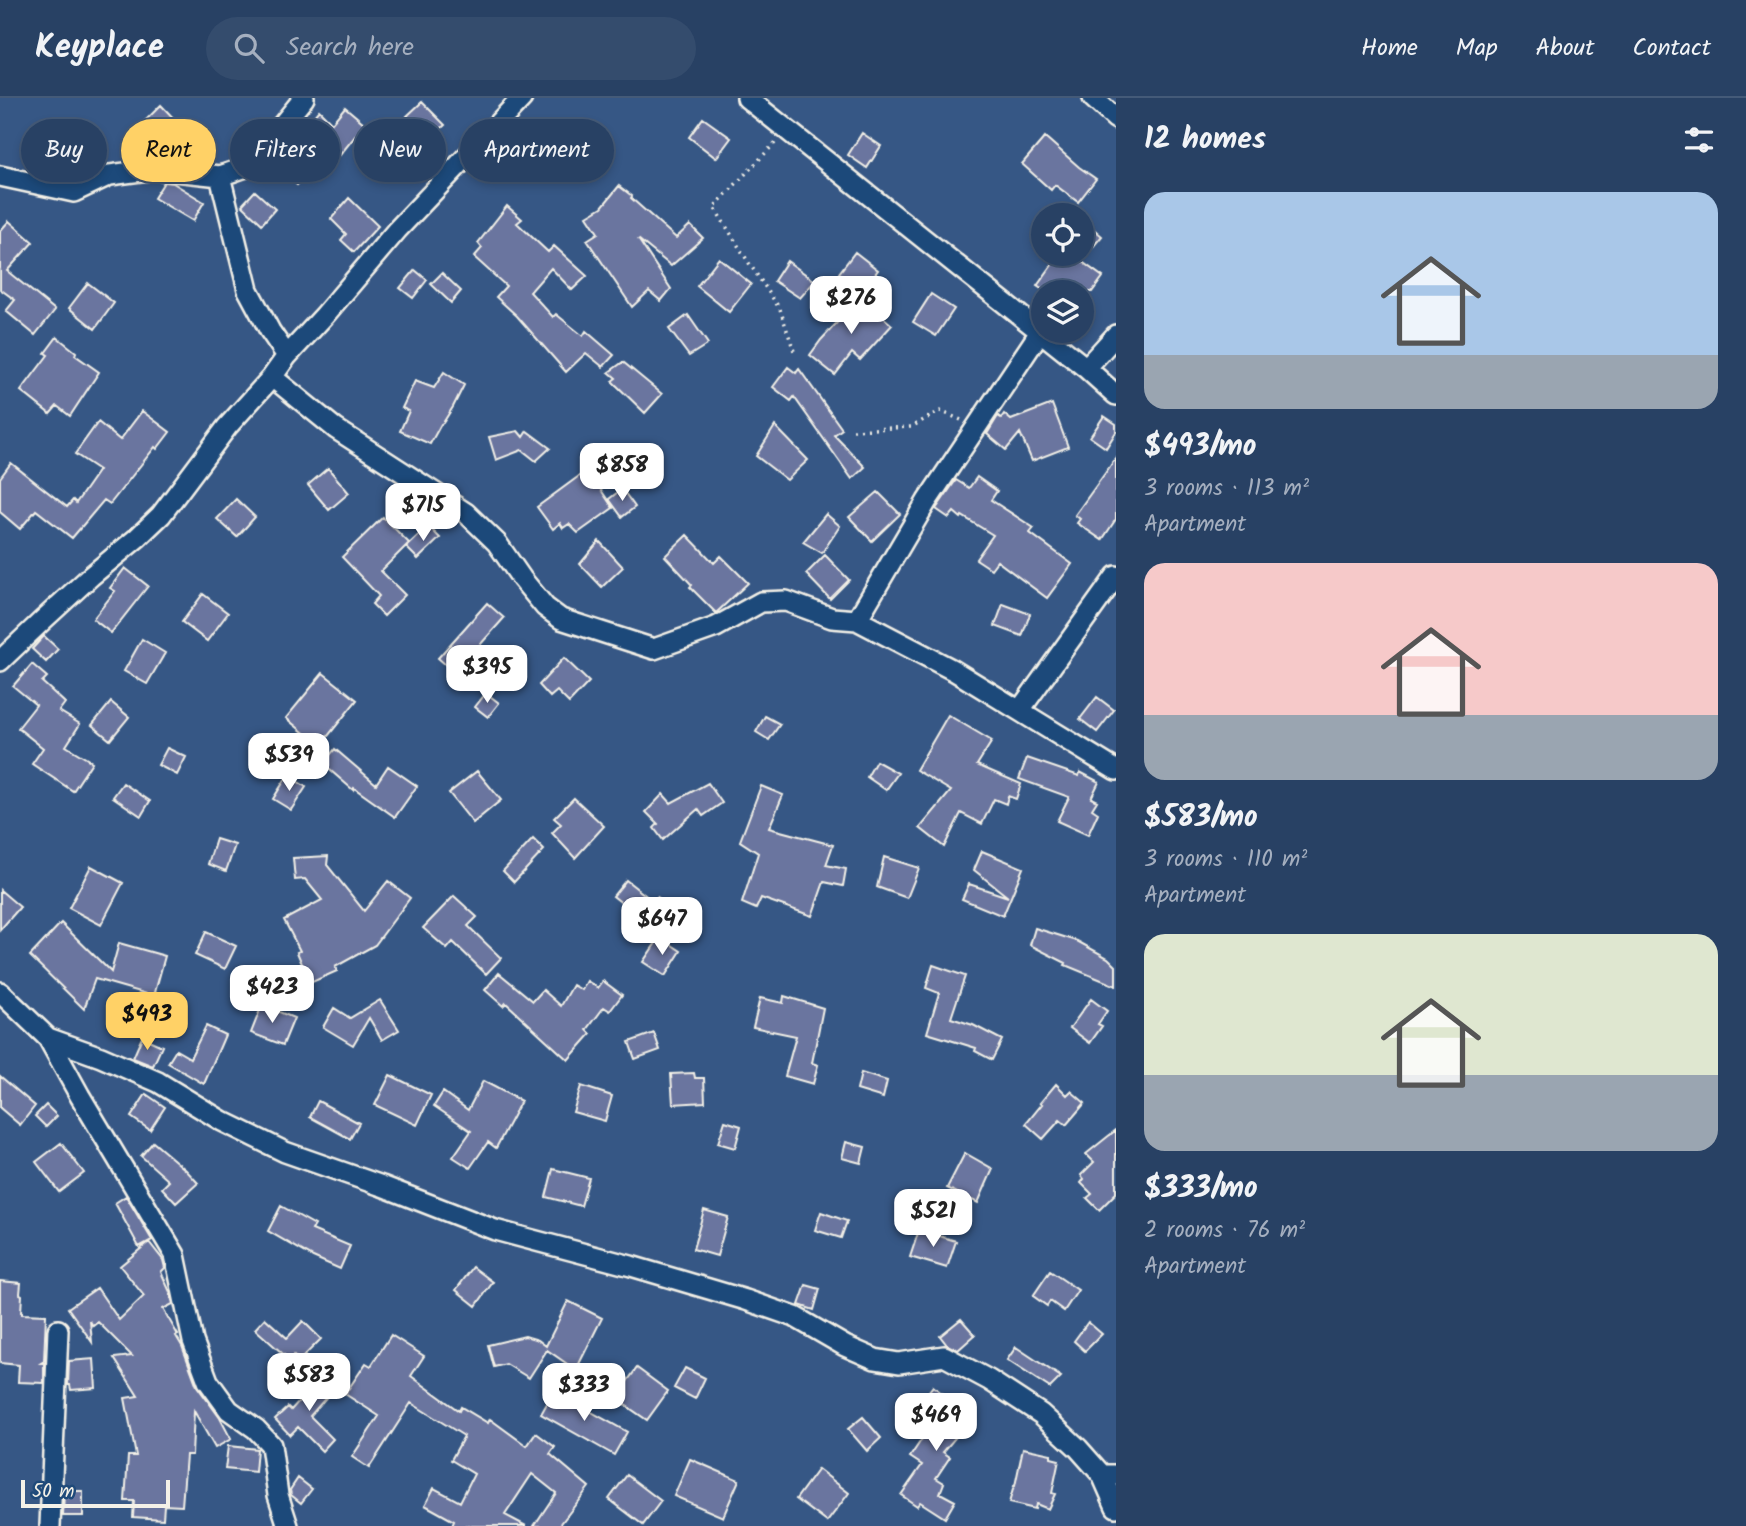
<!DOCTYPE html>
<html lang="en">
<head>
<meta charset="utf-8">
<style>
	:root { --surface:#284164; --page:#344c6d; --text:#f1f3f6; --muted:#a5afbf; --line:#445a78; --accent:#ffd166 }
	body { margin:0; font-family:Kalam,sans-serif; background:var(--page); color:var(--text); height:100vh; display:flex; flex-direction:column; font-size:26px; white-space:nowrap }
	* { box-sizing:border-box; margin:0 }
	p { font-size:23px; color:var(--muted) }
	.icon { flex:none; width:38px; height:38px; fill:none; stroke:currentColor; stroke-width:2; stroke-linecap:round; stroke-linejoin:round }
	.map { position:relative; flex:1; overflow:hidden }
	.panel { display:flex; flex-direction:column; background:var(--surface); width:630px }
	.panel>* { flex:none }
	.hud { position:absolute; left:21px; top:21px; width:665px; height:63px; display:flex; gap:14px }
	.fabs { position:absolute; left:1031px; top:105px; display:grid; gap:14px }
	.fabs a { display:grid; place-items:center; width:63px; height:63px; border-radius:50%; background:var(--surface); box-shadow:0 4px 10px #0003,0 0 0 2px var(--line); font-size:35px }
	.scale { position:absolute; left:21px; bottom:18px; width:149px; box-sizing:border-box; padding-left:7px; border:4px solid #f4f1e8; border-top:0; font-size:19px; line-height:24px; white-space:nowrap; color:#f4f1e8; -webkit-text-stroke:5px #1f4a7a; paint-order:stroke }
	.price { position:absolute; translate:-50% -60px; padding:0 16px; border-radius:14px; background:#fff; color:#222; font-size:23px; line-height:46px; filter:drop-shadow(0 2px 4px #0008) }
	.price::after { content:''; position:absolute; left:50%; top:42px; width:21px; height:16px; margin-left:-10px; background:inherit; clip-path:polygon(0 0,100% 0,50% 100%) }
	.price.on { background:var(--accent); color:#111 }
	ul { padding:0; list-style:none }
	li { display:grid; align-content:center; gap:14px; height:371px; padding:0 28px }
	li span { display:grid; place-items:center; height:217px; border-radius:21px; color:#555 }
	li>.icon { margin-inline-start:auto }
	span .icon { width:126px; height:126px; fill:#fffc; stroke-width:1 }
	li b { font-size:30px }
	h2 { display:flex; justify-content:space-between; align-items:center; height:84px; padding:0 28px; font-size:30px }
	.chip { padding:0 24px; border-radius:32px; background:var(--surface); box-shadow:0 4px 10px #0003,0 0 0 2px var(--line); font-size:24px; line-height:63px }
	.chip.on { background:var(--accent); color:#111 }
	header { display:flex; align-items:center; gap:42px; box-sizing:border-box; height:98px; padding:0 35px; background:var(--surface); border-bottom:2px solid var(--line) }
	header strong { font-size:33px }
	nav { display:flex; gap:38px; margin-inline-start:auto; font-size:24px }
	.search { width:490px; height:63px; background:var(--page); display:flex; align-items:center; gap:18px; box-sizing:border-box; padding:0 24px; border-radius:38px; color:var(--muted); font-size:26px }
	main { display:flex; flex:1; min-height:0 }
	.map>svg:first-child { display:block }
</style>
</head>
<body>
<header>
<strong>Keyplace</strong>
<div class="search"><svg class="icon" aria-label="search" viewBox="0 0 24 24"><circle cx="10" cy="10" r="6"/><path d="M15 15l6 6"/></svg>Search here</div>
<nav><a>Home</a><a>Map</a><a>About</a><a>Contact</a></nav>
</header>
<main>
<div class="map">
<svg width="1116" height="1428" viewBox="0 0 1116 1428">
	<rect width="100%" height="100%" fill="#365785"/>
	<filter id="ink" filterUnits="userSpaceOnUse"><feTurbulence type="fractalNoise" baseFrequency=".0143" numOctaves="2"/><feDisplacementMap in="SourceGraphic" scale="14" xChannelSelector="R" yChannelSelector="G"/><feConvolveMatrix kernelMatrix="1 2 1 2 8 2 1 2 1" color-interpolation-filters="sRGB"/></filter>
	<g filter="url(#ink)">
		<path fill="#6a749f" stroke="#f4f1e8" stroke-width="2" d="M 422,4 L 445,27 L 431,40 L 407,18 Z
			M 161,7 L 181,28 L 165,44 L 145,23 Z
			M 345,9 L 365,26 L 340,57 L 331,49 L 297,87 L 273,65 L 319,12 L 332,25 Z
			M 703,20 L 731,40 L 716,60 L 689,39 Z
			M 862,35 L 881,48 L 867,70 L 848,57 Z
			M 1045,39 L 1079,69 L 1096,81 L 1078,104 L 1055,87 L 1051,92 L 1022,66 Z
			M 164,84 L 173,85 L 204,104 L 193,123 L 154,100 Z
			M 619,88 L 632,98 L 631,100 L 676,140 L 690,127 L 703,140 L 671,168 L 638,141 L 671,191 L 661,203 L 649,193 L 632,209 L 587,142 L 598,135 L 587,118 L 602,109 Z
			M 255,93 L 275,111 L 262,126 L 242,107 Z
			M 349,100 L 378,128 L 354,154 L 341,142 L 346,136 L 331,121 Z
			M 507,108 L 522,121 L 517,125 L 548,154 L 554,148 L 587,178 L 572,192 L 551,170 L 530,194 L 553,219 L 556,216 L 583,238 L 586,233 L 614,257 L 603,269 L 586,255 L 566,274 L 517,218 L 496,199 L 506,188 L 474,159 L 482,150 L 478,145 Z
			M 1082,121 L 1102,138 L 1081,163 L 1103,179 L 1092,194 L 1046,194 L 1037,188 L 1060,156 L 1082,156 Z
			M 9,123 L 33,144 L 7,173 L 55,212 L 35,237 L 6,213 L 15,202 L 0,191 L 0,133 Z
			M 855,154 L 878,172 L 862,193 L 839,175 Z
			M 719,160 L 751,186 L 729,214 L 697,188 Z
			M 787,163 L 815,183 L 800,200 L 774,183 Z
			M 415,172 L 427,182 L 413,200 L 400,190 Z
			M 442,175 L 461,193 L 451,205 L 431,186 Z
			M 88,185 L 114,205 L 95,231 L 69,210 Z
			M 931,196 L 954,211 L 936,238 L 913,224 Z
			M 861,199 L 892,227 L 860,262 L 852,255 L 835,277 L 810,257 L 821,242 Z
			M 688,217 L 708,246 L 689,258 L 669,231 Z
			M 57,239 L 76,254 L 75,257 L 99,274 L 70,318 L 57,308 L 50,316 L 21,293 L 48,257 L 45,255 Z
			M 623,264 L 662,296 L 645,315 L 612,283 L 616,280 L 609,274 Z
			M 788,269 L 796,275 L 799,271 L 842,331 L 834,337 L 865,369 L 852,381 L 794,299 L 791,303 L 773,289 Z
			M 444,274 L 464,287 L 453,309 L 443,325 L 441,326 L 430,346 L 400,333 L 409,313 L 402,310 L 415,283 L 434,290 Z
			M 1052,306 L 1068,349 L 1032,363 L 1020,335 L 1006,352 L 987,336 L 998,318 L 1001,320 L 1004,316 L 1011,322 Z
			M 142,313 L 170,334 L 157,351 L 155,349 L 110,406 L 104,402 L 72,440 L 36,412 L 20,431 L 0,414 L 0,380 L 11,365 L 67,409 L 73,402 L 76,405 L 99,372 L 75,356 L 98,324 L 120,342 Z
			M 1104,318 L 1116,326 L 1116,334 L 1106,350 L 1090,339 Z
			M 775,328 L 808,362 L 787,382 L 756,358 Z
			M 518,333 L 523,339 L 527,333 L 550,350 L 536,363 L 522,352 L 496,362 L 489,339 Z
			M 1116,360 L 1116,421 L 1102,442 L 1077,425 L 1080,421 L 1075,417 Z
			M 328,370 L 349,395 L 329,412 L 308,387 Z
			M 586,373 L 589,379 L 591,377 L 613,410 L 578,435 L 569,426 L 563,430 L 560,425 L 553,431 L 537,409 Z
			M 977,379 L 997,393 L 991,402 L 1034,430 L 1030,435 L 1072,466 L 1047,500 L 997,463 L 991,471 L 976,461 L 993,437 L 962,418 L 961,420 L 954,414 L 949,420 L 936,411 L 956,382 L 969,390 Z
			M 622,391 L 635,409 L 622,419 L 609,401 Z
			M 878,394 L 900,416 L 872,443 L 849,419 Z
			M 236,401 L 255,419 L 237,439 L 217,421 Z
			M 826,416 L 840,428 L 822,455 L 803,444 Z
			M 383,419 L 409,445 L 381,473 L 405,497 L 384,518 L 372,506 L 379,498 L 342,459 Z
			M 428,428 L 440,440 L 418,461 L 406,449 Z
			M 687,437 L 714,465 L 721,458 L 748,485 L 716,515 L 690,489 L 692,487 L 665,458 Z
			M 599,443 L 623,469 L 602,489 L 580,466 Z
			M 825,457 L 849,482 L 830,501 L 806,476 Z
			M 125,470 L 148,488 L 111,535 L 93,521 L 115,493 L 110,490 Z
			M 203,496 L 228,515 L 207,543 L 182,524 Z
			M 487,505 L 504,520 L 455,575 L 438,560 Z
			M 1003,506 L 1030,516 L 1022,538 L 995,528 Z
			M 44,538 L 58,551 L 46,564 L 32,551 Z
			M 142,541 L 165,555 L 147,586 L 124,573 Z
			M 564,560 L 589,584 L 569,605 L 557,593 L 550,599 L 539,587 Z
			M 32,566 L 47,579 L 42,584 L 65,605 L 59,613 L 80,626 L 66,648 L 92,664 L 73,693 L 32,666 L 43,650 L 18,630 L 36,607 L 13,588 Z
			M 323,575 L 357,602 L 320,648 L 286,620 Z
			M 486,595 L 499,605 L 488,619 L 475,609 Z
			M 1097,599 L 1114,612 L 1097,634 L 1080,621 Z
			M 111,604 L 129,619 L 110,642 L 92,627 Z
			M 948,617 L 992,643 L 977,667 L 1021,686 L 1016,701 L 1008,698 L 1006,706 L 994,701 L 982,726 L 961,715 L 944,749 L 920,730 L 951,693 L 916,672 Z
			M 765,618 L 780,626 L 769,642 L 756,634 Z
			M 167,650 L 186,659 L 177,677 L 158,667 Z
			M 335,651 L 376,686 L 388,668 L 417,688 L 395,719 L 354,690 L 353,692 L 323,666 Z
			M 1027,660 L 1079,678 L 1080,674 L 1099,684 L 1091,700 L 1097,703 L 1092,711 L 1098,715 L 1088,737 L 1057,723 L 1069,699 L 1019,681 Z
			M 876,663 L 898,675 L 886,692 L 867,679 Z
			M 477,673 L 501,702 L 473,725 L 449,695 Z
			M 288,677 L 306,689 L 291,712 L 273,701 Z
			M 123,685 L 150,703 L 141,718 L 113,699 Z
			M 708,685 L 722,705 L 703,718 L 698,711 L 663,742 L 654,730 L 658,726 L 646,714 L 663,696 L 671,705 Z
			M 761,688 L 783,697 L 769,730 L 833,747 L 826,767 L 846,771 L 843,788 L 824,784 L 812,818 L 761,800 L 756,811 L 742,805 L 758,755 L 740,743 Z
			M 574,700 L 604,728 L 575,760 L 552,735 L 561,726 L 554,720 Z
			M 216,741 L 235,747 L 226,773 L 208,766 Z
			M 533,741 L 544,752 L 514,784 L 503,773 Z
			M 982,753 L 1023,770 L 1003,818 L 962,801 L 969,786 L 1008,799 L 974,772 Z
			M 328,758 L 327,767 L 364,813 L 388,783 L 410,800 L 375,847 L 335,869 L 337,873 L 310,885 L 297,854 L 300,853 L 284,822 L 322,802 L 305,781 L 295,782 L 293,760 Z
			M 884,759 L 919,770 L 907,800 L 877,789 Z
			M 91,768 L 123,785 L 101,827 L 69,810 Z
			M 626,782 L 654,804 L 657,799 L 681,815 L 669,834 L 628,810 L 613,798 Z
			M 0,792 L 20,809 L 0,832 Z
			M 454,798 L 477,819 L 468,828 L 501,860 L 486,876 L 453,844 L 447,851 L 423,830 Z
			M 61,825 L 111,874 L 119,845 L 165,858 L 154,898 L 95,881 L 84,911 L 30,858 Z
			M 1035,830 L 1077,843 L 1108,860 L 1116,868 L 1116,888 L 1065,867 L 1066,865 L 1030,847 Z
			M 206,834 L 236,848 L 225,871 L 195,857 Z
			M 660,839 L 681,853 L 665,878 L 643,864 Z
			M 933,867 L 965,878 L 951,920 L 973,927 L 1002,942 L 992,962 L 975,953 L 976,950 L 927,935 L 939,895 L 926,890 Z
			M 499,875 L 533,903 L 543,892 L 561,908 L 573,887 L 582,892 L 587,883 L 598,890 L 603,883 L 622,897 L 610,913 L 604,909 L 587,932 L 591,936 L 568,962 L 506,905 L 503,908 L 485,892 Z
			M 784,898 L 823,910 L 812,965 L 818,967 L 813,986 L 785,978 L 796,938 L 753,929 L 760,900 L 783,905 Z
			M 1091,901 L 1107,913 L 1098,926 L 1102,928 L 1090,945 L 1070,930 Z
			M 380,902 L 399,932 L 382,942 L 369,920 L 353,947 L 323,929 L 334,910 L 350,920 Z
			M 262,907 L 294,920 L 283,947 L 251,935 Z
			M 206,928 L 225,937 L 204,986 L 168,965 L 176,952 L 190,960 Z
			M 654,935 L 660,952 L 635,961 L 629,944 Z
			M 142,939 L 162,948 L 153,968 L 133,960 Z
			M 694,975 L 695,980 L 704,980 L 705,1004 L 673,1006 L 671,976 Z
			M 861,975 L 887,983 L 883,1000 L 857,992 Z
			M 390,977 L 431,997 L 417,1027 L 375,1007 Z
			M 0,978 L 35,1008 L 20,1027 L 0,1010 Z
			M 483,983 L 521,1003 L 496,1050 L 488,1044 L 470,1070 L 453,1059 L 471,1033 L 434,1008 L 443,994 L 468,1012 Z
			M 1056,986 L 1067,997 L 1071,993 L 1085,1005 L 1066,1027 L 1060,1022 L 1043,1041 L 1026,1026 L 1042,1006 L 1040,1005 Z
			M 581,988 L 612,998 L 605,1023 L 573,1014 Z
			M 146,996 L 165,1009 L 150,1032 L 131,1019 Z
			M 318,1003 L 359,1025 L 350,1041 L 310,1019 Z
			M 46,1007 L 57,1018 L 46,1029 L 35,1018 Z
			M 725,1023 L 741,1028 L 735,1050 L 718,1045 Z
			M 1116,1032 L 1116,1095 L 1099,1112 L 1087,1100 L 1092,1096 L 1081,1085 L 1084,1081 L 1081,1077 L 1094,1064 L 1086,1056 Z
			M 153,1044 L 186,1072 L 198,1085 L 176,1105 L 162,1090 L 169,1083 L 141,1058 Z
			M 846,1044 L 865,1049 L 861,1065 L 842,1060 Z
			M 61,1045 L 84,1075 L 59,1094 L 36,1064 Z
			M 965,1055 L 993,1071 L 978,1105 L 947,1090 Z
			M 553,1071 L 589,1080 L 581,1108 L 546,1099 Z
			M 126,1098 L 152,1142 L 139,1149 L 115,1105 Z
			M 281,1108 L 315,1127 L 312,1132 L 350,1148 L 340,1171 L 313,1159 L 268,1133 Z
			M 704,1112 L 728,1119 L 717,1158 L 693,1151 Z
			M 821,1114 L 847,1123 L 841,1140 L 815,1132 Z
			M 919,1132 L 956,1143 L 947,1170 L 910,1159 Z
			M 149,1144 L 163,1162 L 165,1170 L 161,1174 L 170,1194 L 173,1206 L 163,1211 L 178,1237 L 176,1238 L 182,1248 L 197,1288 L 220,1320 L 231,1341 L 215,1350 L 194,1313 L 192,1357 L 186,1357 L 182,1408 L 164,1407 L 163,1421 L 133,1419 L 134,1403 L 125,1403 L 128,1358 L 136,1358 L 125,1300 L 138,1298 L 114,1260 L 132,1258 L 98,1224 L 93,1228 L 90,1223 L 92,1244 L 68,1210 L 97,1190 L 119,1222 L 144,1198 L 120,1168 Z
			M 473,1169 L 493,1184 L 476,1208 L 456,1192 Z
			M 1050,1173 L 1078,1192 L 1064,1213 L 1050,1203 L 1047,1208 L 1033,1198 Z
			M 0,1183 L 21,1185 L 20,1196 L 22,1197 L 21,1214 L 22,1214 L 22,1216 L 46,1217 L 44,1263 L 41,1265 L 44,1265 L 44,1285 L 18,1284 L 19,1267 L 0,1265 Z
			M 806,1187 L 820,1191 L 814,1212 L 799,1207 Z
			M 568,1203 L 602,1220 L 576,1272 L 547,1252 L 529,1280 L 506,1266 L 494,1269 L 488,1247 L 525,1238 L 538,1242 L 546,1248 Z
			M 265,1220 L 287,1240 L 303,1223 L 321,1241 L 299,1263 L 294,1257 L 290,1262 L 255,1231 Z
			M 961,1221 L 975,1237 L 958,1252 L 947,1247 L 940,1238 Z
			M 1088,1224 L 1102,1236 L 1085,1253 L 1074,1243 Z
			M 391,1237 L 424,1258 L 411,1278 L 459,1313 L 461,1309 L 488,1325 L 490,1321 L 527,1348 L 536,1335 L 555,1349 L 550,1356 L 589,1389 L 559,1428 L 534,1428 L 556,1395 L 532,1376 L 505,1417 L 526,1428 L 452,1428 L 454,1423 L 425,1407 L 434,1390 L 460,1404 L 474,1376 L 451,1362 L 464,1338 L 411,1305 L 369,1370 L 352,1359 L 379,1318 L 345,1296 L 366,1265 L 371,1268 Z
			M 1016,1249 L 1061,1279 L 1050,1290 L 1007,1262 Z
			M 94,1261 L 96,1290 L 71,1292 L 70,1287 L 68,1287 L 69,1263 Z
			M 637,1270 L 668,1293 L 647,1322 L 615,1300 Z
			M 685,1270 L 705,1280 L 695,1301 L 674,1290 Z
			M 324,1275 L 337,1287 L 310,1318 L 333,1341 L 322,1353 L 298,1329 L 290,1337 L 275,1321 L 288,1309 L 291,1312 Z
			M 933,1288 L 972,1320 L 943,1354 L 950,1359 L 936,1380 L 944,1385 L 940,1395 L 955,1403 L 945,1420 L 920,1404 L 917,1408 L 901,1397 L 922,1367 L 910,1359 L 938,1317 L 921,1303 Z
			M 554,1293 L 627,1334 L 614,1357 L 541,1316 Z
			M 863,1319 L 881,1340 L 867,1353 L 848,1331 Z
			M 228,1348 L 257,1351 L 255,1374 L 225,1371 Z
			M 1023,1350 L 1051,1356 L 1051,1360 L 1059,1362 L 1052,1395 L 1055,1396 L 1048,1411 L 1036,1406 L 1035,1411 L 1009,1405 L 1014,1388 L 1015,1388 Z
			M 690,1361 L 739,1382 L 723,1419 L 674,1398 Z
			M 818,1371 L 849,1395 L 827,1424 L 796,1401 Z
			M 627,1377 L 661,1403 L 643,1427 L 609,1401 Z
			M 298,1380 L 312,1391 L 301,1405 L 291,1397 L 290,1392 Z
			M 64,1393 L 83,1393 L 83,1418 L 63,1418 Z"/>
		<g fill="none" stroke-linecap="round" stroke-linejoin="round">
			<g stroke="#f4f1e8" stroke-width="24">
				<path id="minor" d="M 747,0 L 1086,270 L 1116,297
					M 1093,0 L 1116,21
					M 0,78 L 74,94 L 110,77 L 156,71 L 220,78 L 249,68 L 304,0
					M 220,78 L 248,192 L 270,233 L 287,258
					M 1086,270 L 1116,237
					M 272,279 L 336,331 L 466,415 L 497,445 L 522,481 L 545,509 L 561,521 L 654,551 L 716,529 L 761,504 L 786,503 L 832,520 L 857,522 L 953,572 L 1116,672
					M 857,522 L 927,403 L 1040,234
					M 0,563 L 43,522 L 91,478 L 137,440 L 161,417 L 227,329 L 272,279 L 287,258 L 324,218 L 397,132 L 522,0
					M 1020,612 L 1116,478
					M 0,894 L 48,940 L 80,998 L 175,1157 L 193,1243 L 208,1283 L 229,1312 L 256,1331 L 271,1347 L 278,1397 L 288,1428
					M 48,940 L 101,959 L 158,984 L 222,1023 L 285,1054 L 382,1088 L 495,1132 L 631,1168 L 746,1202 L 795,1219 L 845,1248 L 875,1261 L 899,1265 L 944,1258 L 989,1282 L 1041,1316 L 1078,1350 L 1102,1377 L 1116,1377
					M 1102,1377 L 1116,1409
					M 50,1428 L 58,1232"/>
			</g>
			<path stroke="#f4f1e8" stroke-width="3.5" stroke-dasharray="2 5" stroke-linecap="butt" d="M 775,45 L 714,109 L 749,165 L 780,211 L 795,256
				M 853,332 L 911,329 L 940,313 L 961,322"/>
			<use href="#minor" stroke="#1f4a7a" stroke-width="19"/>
		</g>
	</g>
</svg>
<div class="fabs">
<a><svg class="icon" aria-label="locate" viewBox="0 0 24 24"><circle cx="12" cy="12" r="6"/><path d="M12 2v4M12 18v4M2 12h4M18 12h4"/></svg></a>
<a><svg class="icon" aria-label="layers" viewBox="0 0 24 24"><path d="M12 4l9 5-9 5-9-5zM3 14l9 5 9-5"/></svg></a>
</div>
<div class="scale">50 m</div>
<b class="price" style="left:851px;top:238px">$276</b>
<b class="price" style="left:622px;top:405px">$858</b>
<b class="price" style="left:423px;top:445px">$715</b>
<b class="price" style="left:487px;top:607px">$395</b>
<b class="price" style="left:289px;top:695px">$539</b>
<b class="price" style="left:662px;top:859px">$647</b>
<b class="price" style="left:272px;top:927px">$423</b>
<b class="price on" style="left:147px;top:954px">$493</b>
<b class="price" style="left:933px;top:1151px">$521</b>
<b class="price" style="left:309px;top:1315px">$583</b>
<b class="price" style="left:584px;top:1325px">$333</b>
<b class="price" style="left:936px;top:1355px">$469</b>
<div class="hud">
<a class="chip">Buy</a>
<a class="chip on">Rent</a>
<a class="chip">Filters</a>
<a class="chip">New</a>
<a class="chip">Apartment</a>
</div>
</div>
<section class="panel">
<h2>12 homes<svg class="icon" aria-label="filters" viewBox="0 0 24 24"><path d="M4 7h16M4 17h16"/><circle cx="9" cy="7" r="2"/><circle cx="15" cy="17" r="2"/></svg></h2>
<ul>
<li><span style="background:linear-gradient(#a9c7e8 75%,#9aa5b1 0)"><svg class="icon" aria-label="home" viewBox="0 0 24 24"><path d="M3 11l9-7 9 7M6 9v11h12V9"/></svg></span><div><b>$493/mo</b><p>3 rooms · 113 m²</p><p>Apartment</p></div></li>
<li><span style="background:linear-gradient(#f6c9c9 70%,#9aa5b1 0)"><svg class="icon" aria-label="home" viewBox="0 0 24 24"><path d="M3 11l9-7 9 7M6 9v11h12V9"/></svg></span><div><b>$583/mo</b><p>3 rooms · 110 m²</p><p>Apartment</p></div></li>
<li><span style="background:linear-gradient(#dfe7d0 65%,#9aa5b1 0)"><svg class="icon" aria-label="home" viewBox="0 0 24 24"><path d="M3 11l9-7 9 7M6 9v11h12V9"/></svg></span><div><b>$333/mo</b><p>2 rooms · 76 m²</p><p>Apartment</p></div></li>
</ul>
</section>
</main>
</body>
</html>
